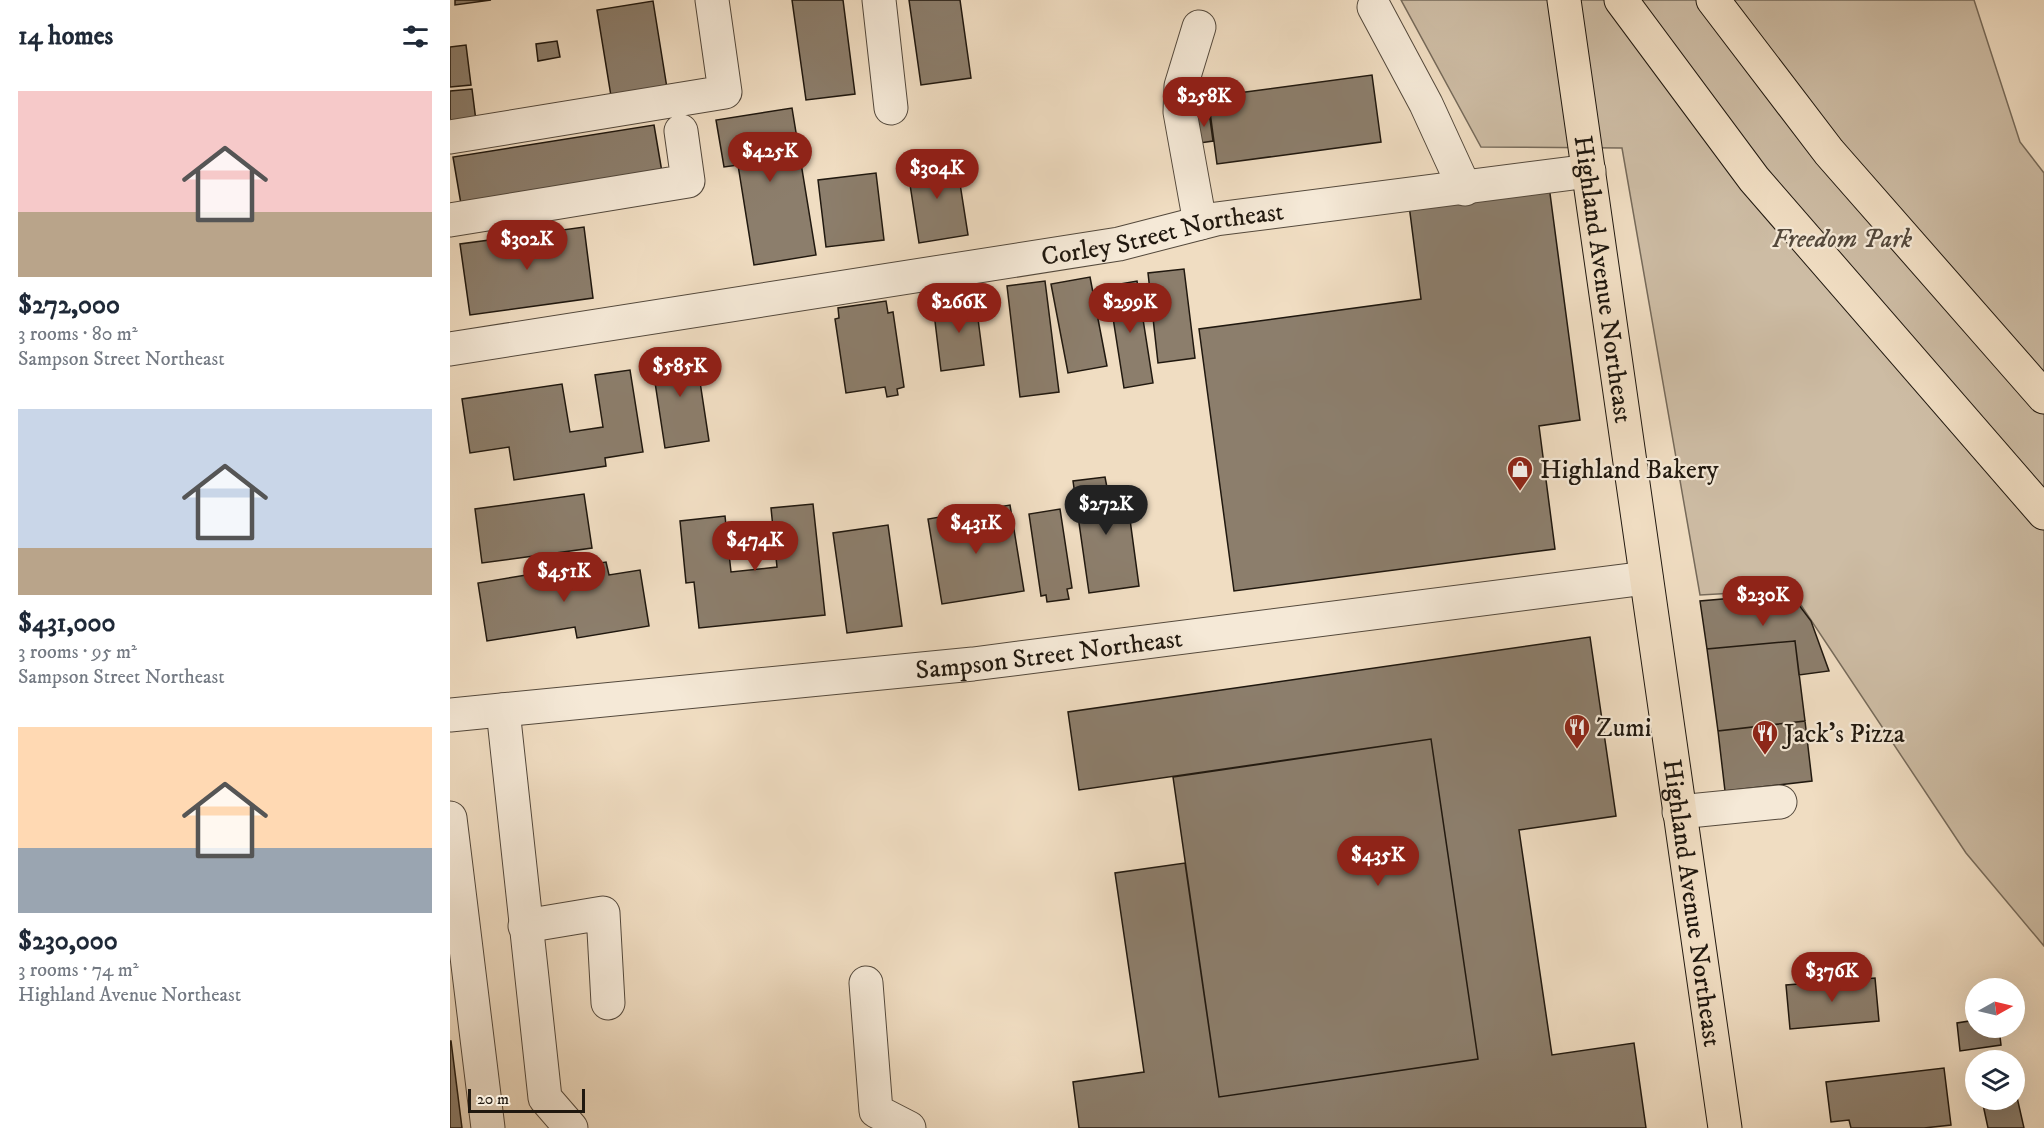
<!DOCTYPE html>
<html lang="en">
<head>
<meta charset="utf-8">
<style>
	:root { --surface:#fff; --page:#f2f2f3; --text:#1f2937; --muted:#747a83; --accent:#8f2418 }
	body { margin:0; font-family:"IM FELL DW Pica",serif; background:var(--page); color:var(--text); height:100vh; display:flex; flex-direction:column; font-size:22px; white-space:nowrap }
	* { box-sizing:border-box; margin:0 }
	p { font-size:20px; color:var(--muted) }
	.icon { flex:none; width:33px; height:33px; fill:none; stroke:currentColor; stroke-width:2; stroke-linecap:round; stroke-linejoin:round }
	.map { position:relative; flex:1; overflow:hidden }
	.side { display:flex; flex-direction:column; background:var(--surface); width:450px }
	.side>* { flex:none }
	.needle { width:39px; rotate:82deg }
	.controls { position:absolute; left:1515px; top:978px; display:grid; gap:12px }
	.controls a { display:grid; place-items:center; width:60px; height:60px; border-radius:50%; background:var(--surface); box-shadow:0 6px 24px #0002; font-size:30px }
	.scale { position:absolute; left:18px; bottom:15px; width:117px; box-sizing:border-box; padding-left:6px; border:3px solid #20180f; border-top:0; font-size:16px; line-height:21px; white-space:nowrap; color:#20180f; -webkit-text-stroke:4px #f5e9d7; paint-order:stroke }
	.price { position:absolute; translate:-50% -51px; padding:0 14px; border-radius:21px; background:var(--accent); color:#fff; font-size:20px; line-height:39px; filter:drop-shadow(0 2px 3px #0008) }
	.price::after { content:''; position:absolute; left:50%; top:36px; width:18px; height:14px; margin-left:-9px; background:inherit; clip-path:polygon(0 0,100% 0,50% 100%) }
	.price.active { background:#222; color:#fff }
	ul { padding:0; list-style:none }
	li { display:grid; align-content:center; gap:12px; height:318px; padding:0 18px }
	li span { display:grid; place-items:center; height:186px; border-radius:0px; color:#555 }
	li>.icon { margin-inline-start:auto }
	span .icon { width:108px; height:108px; fill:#fffc; stroke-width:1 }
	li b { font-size:26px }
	h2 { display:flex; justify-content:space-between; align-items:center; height:72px; padding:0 18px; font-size:26px }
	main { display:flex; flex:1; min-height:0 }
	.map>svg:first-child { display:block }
</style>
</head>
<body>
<main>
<section class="side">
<h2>14 homes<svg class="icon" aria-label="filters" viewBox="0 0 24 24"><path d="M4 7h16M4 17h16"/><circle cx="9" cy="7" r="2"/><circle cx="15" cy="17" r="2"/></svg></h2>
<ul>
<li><span style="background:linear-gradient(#f6c9c9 65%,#b9a48a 0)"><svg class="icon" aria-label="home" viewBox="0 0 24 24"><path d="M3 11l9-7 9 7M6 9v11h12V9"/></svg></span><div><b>$272,000</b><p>3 rooms · 80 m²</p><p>Sampson Street Northeast</p></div></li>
<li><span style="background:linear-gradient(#c9d6e8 75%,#b9a48a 0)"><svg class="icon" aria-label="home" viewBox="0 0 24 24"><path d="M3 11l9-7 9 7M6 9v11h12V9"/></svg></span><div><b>$431,000</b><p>3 rooms · 95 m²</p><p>Sampson Street Northeast</p></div></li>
<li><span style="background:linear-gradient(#ffd9b3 65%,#9aa5b1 0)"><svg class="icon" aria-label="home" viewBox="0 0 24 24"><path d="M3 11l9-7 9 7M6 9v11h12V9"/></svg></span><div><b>$230,000</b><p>3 rooms · 74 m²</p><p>Highland Avenue Northeast</p></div></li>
</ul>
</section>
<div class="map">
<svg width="1594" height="1128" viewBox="0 0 1594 1128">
	<rect width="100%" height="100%" fill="#f0ddc2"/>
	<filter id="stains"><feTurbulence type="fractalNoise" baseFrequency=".00333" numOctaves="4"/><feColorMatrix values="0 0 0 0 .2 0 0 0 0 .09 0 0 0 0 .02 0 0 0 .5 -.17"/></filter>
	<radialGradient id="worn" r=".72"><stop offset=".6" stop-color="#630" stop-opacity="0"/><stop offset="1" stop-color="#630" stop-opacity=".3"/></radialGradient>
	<path fill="#cdbca4" stroke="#766a5a" stroke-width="1.5" d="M 951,0 L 1524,0 L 1570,142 L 1594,173 L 1594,946 L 1516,853 L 1341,590 L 1250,595 L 1172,148 L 1031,147 Z"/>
	<path fill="#8c7e6c" stroke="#20180f" stroke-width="1.5" d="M 5,0 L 41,0 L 5,5 Z
		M 342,0 L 393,0 L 405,94 L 356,100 Z
		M 459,0 L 510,0 L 521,78 L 471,85 Z
		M 203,1 L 217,88 L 161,96 L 147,10 Z
		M 107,41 L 110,57 L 88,61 L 86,44 Z
		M 16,45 L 21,85 L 0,87 L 0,47 Z
		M 922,75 L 931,142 L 767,164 L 758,97 Z
		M 22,89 L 27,129 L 0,132 L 0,91 Z
		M 342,108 L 366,255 L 304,265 L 288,165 L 274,167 L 266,120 Z
		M 759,112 L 763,141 L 750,143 L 746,114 Z
		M 204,125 L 213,178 L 12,210 L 3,157 Z
		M 506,158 L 518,235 L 469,243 L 457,165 Z
		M 426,173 L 434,240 L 376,247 L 368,180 Z
		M 1099,186 L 1130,420 L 1089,426 L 1105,549 L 784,591 L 749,329 L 971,299 L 959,205 Z
		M 134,227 L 143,298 L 20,315 L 10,244 Z
		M 734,269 L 745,358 L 708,363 L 698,273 Z
		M 640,277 L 657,366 L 618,373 L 601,284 Z
		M 595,281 L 609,392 L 570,397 L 557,286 Z
		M 687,281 L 703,383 L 674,388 L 658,286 Z
		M 525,296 L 534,365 L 491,371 L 484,313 L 490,308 L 489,301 Z
		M 436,301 L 438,313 L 443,312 L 454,387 L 447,389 L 448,395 L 437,397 L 435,387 L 396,393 L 385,319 L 389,318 L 388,308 Z
		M 245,349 L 259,441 L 215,448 L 201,356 Z
		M 180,370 L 193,452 L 155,458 L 156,466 L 64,480 L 59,447 L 20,453 L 12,399 L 112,384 L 120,432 L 153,427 L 145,375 Z
		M 655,477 L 658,493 L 676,490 L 689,586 L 639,593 L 623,481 Z
		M 134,494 L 142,548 L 32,563 L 25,509 Z
		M 363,504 L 375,615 L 249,628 L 244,582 L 236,583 L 230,521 L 275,516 L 281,572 L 327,567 L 321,508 Z
		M 560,505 L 574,591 L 492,604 L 478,519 Z
		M 610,509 L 622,588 L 617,589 L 619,599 L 597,602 L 596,595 L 591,596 L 579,514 Z
		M 438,525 L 452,626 L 397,633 L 383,533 Z
		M 156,562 L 159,575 L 190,570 L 199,626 L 127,638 L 125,627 L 37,641 L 28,583 Z
		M 1340,593 L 1361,621 L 1379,671 L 1349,675 L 1345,641 L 1257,649 L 1250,601 Z
		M 1140,637 L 1166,816 L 1069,830 L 1102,1055 L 1184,1043 L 1196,1128 L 629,1128 L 623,1082 L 694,1072 L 665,873 L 735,863 L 769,1097 L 1028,1059 L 981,739 L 629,790 L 618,712 Z
		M 1345,641 L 1355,721 L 1268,731 L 1257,649 Z
		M 1355,721 L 1362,781 L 1275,791 L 1268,731 Z
		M 981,739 L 1028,1059 L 769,1097 L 723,777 Z
		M 1425,978 L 1429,1021 L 1340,1029 L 1336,985 Z
		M 1526,1020 L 1526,1028 L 1549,1028 L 1551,1045 L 1510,1051 L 1507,1023 Z
		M 0,1041 L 1,1041 L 12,1128 L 0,1128 Z
		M 1558,1055 L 1560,1060 L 1533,1060 Z
		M 1494,1068 L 1501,1125 L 1474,1128 L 1401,1128 L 1399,1120 L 1381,1122 L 1376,1082 Z
		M 1564,1084 L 1574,1128 L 1538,1128 L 1532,1100 L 1564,1100 Z"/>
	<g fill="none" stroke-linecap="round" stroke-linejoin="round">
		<g stroke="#54493c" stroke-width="35">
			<g id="minor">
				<path d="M 429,0 L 441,108"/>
				<path d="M 924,7 L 976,104 L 1015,189"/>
				<path d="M 749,27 L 731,86 L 730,112 L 750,223"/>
				<path d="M 0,137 L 275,92 L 262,0"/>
				<path d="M 0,220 L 238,181 L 231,131"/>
				<path id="s1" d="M 0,349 L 669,244 L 766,219 L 1139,171"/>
				<path d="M 53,710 L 95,1098 L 121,1128"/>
				<path id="s2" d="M 0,715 L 523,664 L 1196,578"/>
				<path d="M 1229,812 L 1330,802"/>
				<path d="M 0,818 L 38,1128"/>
				<path d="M 75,926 L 153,913 L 158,1003"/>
				<path d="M 416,983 L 426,1111 L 459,1128"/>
			</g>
		</g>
		<g stroke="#20180f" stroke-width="35">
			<g id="major">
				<path id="s3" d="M 1114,0 L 1275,1128"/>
			</g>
		</g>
		<g stroke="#20180f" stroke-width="35">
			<path id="highway" d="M 1171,0 L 1304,179 L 1594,513
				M 1263,0 L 1379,152 L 1594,397"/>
		</g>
		<use href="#minor" stroke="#f5e9d7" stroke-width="33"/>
		<use href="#major" stroke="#f0ddc2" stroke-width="33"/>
		<use href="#highway" stroke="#f0ddc2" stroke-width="33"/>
	</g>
	<defs>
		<g id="shop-pin" transform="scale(1.35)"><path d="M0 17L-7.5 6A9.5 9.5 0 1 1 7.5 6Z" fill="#8f2418" stroke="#f5e9d7"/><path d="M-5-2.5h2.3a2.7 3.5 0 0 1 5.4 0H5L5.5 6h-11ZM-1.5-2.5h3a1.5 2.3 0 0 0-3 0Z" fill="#fff"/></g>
		<g id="restaurant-pin" transform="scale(1.35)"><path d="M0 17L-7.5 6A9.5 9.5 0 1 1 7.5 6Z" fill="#8f2418" stroke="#f5e9d7"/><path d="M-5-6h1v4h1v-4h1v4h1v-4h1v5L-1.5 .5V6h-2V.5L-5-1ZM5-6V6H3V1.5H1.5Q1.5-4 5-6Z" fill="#fff"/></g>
	</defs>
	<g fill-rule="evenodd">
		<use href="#shop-pin" x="1070" y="469"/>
		<use href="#restaurant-pin" x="1127" y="727"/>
		<use href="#restaurant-pin" x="1315" y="733"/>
	</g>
	<g text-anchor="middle" stroke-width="4.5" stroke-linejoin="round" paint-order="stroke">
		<g font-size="26" fill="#20180f" stroke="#f5e9d7">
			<text dy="9" stroke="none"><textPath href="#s1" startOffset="722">Corley Street Northeast</textPath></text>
			<text dy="9" stroke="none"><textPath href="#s3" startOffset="282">Highland Avenue Northeast</textPath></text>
			<text dy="9" stroke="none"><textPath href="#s2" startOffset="602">Sampson Street Northeast</textPath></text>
			<text dy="9" stroke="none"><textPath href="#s3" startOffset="912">Highland Avenue Northeast</textPath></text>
		</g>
		<g font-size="26" font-style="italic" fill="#54493c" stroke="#f5e9d7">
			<text x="1392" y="247">Freedom Park</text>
		</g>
		<g font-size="26" fill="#20180f" stroke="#f5e9d7" text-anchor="start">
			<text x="1090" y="478">Highland Bakery</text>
			<text x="1146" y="736">Zumi</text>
			<text x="1334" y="742">Jack's Pizza</text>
		</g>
	</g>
	<rect width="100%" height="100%" filter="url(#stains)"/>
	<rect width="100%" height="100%" fill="url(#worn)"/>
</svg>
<div class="controls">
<a><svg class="needle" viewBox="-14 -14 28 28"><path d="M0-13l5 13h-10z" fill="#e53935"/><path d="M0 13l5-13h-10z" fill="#747a83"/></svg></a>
<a><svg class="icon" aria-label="layers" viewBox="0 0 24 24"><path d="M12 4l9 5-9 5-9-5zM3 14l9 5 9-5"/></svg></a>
</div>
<div class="scale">20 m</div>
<b class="price" style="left:754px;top:128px">$258K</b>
<b class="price" style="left:320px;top:183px">$425K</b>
<b class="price" style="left:487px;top:200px">$304K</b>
<b class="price" style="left:77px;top:271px">$302K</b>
<b class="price" style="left:509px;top:334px">$266K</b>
<b class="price" style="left:680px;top:334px">$299K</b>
<b class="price" style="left:230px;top:398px">$585K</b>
<b class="price active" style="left:656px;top:536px">$272K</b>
<b class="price" style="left:526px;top:555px">$431K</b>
<b class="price" style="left:305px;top:572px">$474K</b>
<b class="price" style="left:114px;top:603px">$451K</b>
<b class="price" style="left:1313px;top:627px">$230K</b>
<b class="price" style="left:928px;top:887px">$435K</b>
<b class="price" style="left:1382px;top:1003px">$376K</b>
</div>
</main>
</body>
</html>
